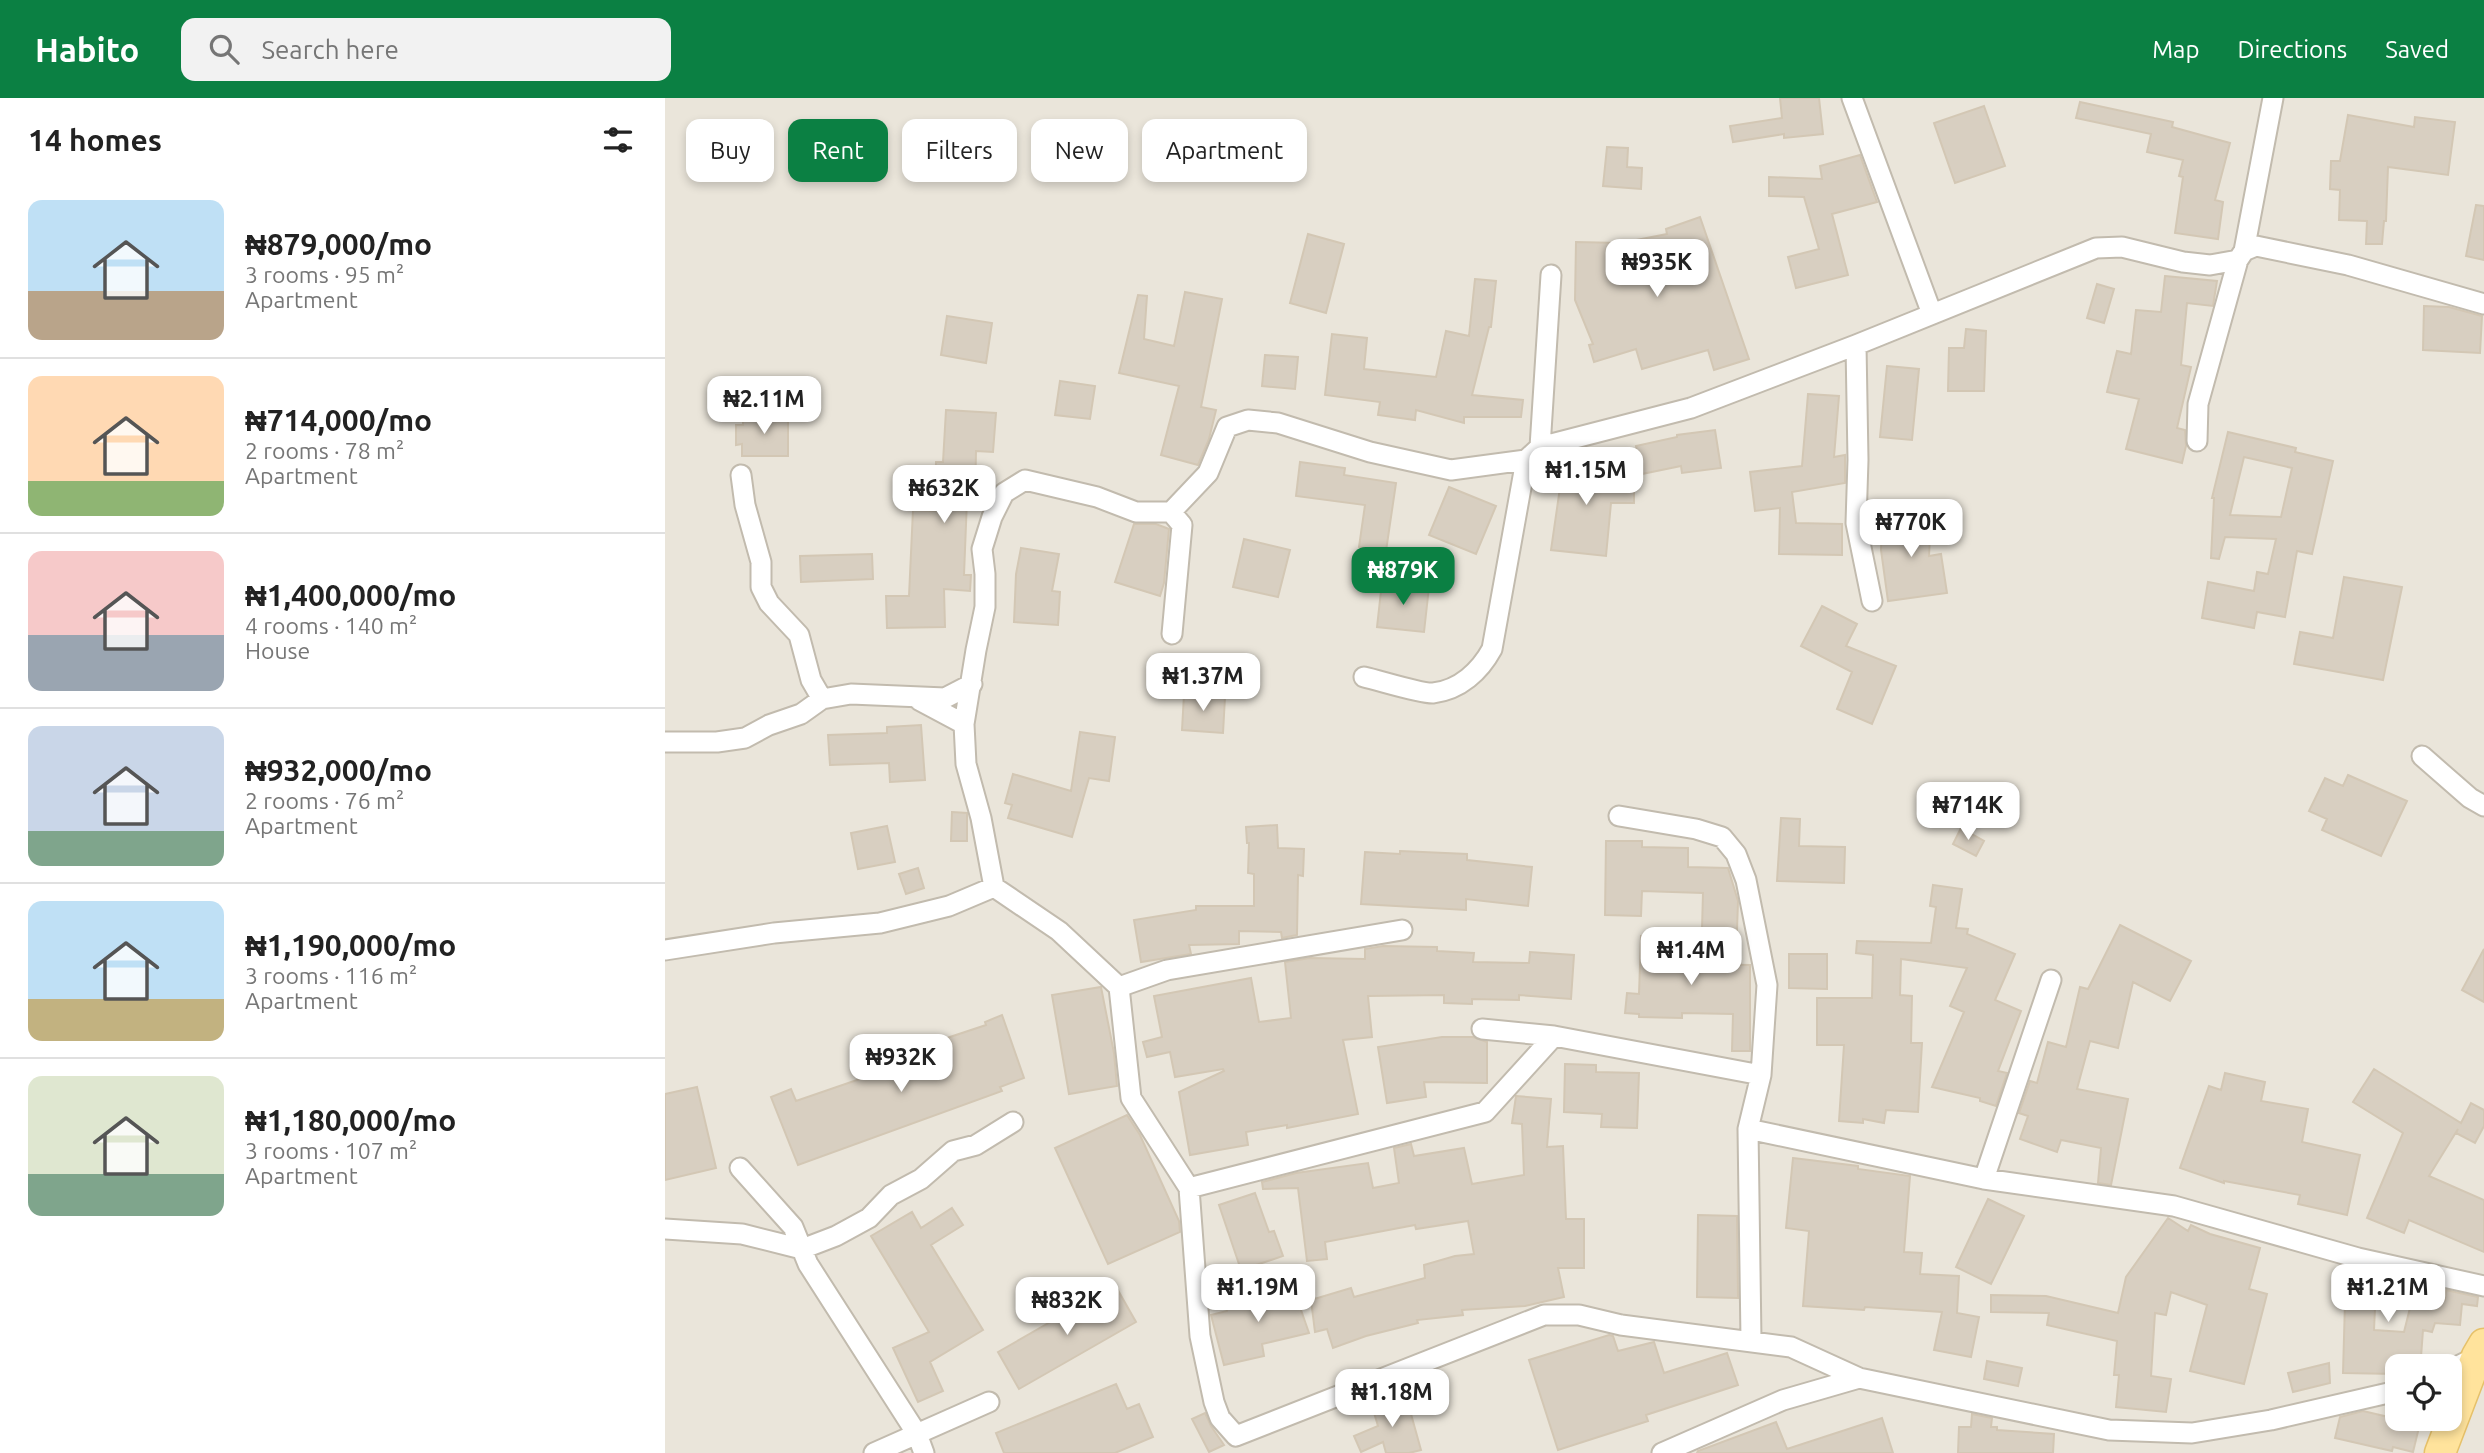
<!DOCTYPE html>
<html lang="en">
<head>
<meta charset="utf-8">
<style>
	:root { --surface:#fff; --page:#f2f2f2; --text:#222; --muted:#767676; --line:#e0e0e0; --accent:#0b8043 }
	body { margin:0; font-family:Ubuntu,sans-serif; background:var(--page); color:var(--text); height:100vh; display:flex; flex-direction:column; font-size:26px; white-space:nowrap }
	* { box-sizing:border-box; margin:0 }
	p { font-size:23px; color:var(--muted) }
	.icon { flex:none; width:38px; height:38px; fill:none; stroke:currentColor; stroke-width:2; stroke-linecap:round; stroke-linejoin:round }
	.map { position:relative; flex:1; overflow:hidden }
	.side { display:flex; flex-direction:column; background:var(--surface); width:665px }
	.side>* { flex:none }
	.hud { position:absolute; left:21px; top:21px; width:665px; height:63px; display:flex; gap:14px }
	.controls { position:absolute; left:1720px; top:1256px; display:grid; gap:14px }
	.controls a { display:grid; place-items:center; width:77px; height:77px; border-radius:14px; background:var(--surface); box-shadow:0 4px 10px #0003; font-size:35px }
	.price { position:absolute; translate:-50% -60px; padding:0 16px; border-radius:14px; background:#fff; color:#222; font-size:23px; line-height:46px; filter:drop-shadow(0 2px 4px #0008) }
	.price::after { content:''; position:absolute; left:50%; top:42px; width:21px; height:16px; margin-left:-10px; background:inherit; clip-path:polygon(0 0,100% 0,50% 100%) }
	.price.active { background:var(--accent); color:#fff }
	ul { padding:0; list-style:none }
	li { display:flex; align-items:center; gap:21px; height:175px; padding:0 28px }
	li+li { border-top:2px solid var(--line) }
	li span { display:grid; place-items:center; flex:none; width:196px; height:140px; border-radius:14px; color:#555 }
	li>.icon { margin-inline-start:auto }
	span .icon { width:84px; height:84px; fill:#fffc; stroke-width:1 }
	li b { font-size:30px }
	h2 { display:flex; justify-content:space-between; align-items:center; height:84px; padding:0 28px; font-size:30px }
	.tag { padding:0 24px; border-radius:14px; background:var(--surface); box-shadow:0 4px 10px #0003; font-size:24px; line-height:63px }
	.tag.active { background:var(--accent); color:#fff }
	header { display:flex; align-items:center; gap:42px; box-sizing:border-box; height:98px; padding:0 35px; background:var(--accent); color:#fff }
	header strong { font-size:33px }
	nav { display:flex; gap:38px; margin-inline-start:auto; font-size:24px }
	.search { width:490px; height:63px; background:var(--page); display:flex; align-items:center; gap:18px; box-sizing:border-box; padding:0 24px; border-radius:14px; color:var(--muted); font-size:26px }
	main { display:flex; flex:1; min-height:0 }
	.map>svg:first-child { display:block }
</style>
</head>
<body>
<header>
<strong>Habito</strong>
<div class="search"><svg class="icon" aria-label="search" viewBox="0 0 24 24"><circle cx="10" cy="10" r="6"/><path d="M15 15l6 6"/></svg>Search here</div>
<nav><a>Map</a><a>Directions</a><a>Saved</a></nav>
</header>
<main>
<section class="side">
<h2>14 homes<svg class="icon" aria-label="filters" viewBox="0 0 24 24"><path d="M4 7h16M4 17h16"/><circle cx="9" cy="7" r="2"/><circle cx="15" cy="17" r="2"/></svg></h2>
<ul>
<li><span style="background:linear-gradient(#bfe0f5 65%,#b9a48a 0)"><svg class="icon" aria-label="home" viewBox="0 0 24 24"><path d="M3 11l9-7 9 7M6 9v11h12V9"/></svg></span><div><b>₦879,000/mo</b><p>3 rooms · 95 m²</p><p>Apartment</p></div></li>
<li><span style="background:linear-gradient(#ffd9b3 75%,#8fb573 0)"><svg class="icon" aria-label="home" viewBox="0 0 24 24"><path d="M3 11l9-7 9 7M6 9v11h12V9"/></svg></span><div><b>₦714,000/mo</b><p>2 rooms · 78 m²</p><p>Apartment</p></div></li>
<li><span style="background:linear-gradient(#f6c9c9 60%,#9aa5b1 0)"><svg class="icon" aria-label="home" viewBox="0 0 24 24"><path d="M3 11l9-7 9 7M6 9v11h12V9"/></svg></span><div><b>₦1,400,000/mo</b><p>4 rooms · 140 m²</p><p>House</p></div></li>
<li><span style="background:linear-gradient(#c9d6e8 75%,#7fa58c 0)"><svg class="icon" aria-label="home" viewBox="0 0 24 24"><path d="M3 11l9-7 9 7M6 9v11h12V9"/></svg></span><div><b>₦932,000/mo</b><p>2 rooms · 76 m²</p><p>Apartment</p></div></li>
<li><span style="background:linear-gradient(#bfe0f5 70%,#c2b280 0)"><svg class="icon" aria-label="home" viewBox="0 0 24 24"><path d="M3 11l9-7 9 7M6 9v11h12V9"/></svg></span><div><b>₦1,190,000/mo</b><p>3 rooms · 116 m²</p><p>Apartment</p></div></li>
<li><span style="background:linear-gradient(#dfe7d0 70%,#7fa58c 0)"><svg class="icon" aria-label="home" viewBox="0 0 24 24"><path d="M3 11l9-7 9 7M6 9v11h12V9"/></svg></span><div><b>₦1,180,000/mo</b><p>3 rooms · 107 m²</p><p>Apartment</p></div></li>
</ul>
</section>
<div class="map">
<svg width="1819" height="1355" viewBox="0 0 1819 1355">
	<rect width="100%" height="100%" fill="#f6f3ec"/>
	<path fill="#eae5da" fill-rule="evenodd" d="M 0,0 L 1819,0 L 1819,1355 L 0,1355 ZM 1732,1269 L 1785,1269 L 1785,1321 L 1732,1321 Z"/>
	<path fill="#d8cfc1" stroke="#d3c7b4" stroke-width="2" fill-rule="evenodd" d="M 1115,0 L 1154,0 L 1158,36 L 1119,40 L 1119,36 L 1068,44 L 1065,28 L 1117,20 Z
		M 1415,4 L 1508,24 L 1507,29 L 1565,45 L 1550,102 L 1558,104 L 1553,141 L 1510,135 L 1518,79 L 1514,78 L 1518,62 L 1482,54 L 1486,36 L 1411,20 Z
		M 1319,8 L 1340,68 L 1290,85 L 1269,25 Z
		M 1683,17 L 1749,29 L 1750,19 L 1790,24 L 1783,77 L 1723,69 L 1721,123 L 1719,123 L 1717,146 L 1701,146 L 1702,123 L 1674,122 L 1675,92 L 1665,91 L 1666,63 L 1675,63 Z
		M 942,49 L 963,50 L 962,69 L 977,70 L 976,91 L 938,88 Z
		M 1195,57 L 1212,104 L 1167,116 L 1183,177 L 1131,190 L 1123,159 L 1154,151 L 1139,99 L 1104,98 L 1104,79 L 1157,81 L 1155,68 Z
		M 1811,107 L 1819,108 L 1819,162 L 1801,158 Z
		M 1035,119 L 1084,261 L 1049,272 L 1043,252 L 977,271 L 971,251 L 929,264 L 924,247 L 928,246 L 910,202 L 911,144 L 956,145 L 1002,136 L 1001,131 Z
		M 643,136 L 679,146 L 661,215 L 625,205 Z
		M 1500,178 L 1552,183 L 1548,208 L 1522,205 L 1516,267 L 1526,269 L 1512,330 L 1520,332 L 1521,348 L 1517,365 L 1461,351 L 1474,301 L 1442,294 L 1452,253 L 1466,256 L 1471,212 L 1496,214 Z
		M 810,181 L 831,183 L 826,229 L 824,229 L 807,297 L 858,302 L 856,319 L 799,319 L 799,325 L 751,312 L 750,322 L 713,317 L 715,304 L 660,297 L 667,236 L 702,240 L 699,271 L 771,279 L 781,233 L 804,238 Z
		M 1432,186 L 1449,191 L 1439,225 L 1422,220 Z
		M 520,194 L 557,201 L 536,309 L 551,312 L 544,341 L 533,367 L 496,357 L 514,288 L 454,275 L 473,197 L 482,198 L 479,241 L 509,248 Z
		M 1759,208 L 1784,209 L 1817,218 L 1815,255 L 1758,252 Z
		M 282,218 L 327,225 L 321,265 L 276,257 Z
		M 1301,231 L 1321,233 L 1319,293 L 1283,293 L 1284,250 L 1299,250 Z
		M 600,257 L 633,259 L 630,291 L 597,288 Z
		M 1222,268 L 1254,271 L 1247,342 L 1215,339 Z
		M 395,283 L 430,288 L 425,321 L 390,317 Z
		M 1143,296 L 1174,298 L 1169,359 L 1180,357 L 1180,385 L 1127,394 L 1131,425 L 1177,426 L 1177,457 L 1114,456 L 1115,410 L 1090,413 L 1085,374 L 1137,368 Z
		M 281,312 L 331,315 L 328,354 L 311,353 L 310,402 L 302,401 L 299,477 L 306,477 L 305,493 L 279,491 L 280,529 L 222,530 L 221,498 L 244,498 L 248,412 L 270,413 L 271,364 L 278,364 Z
		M 78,317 L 123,317 L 123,358 L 77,358 L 77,346 L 71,347 L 71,327 L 78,327 Z
		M 1050,332 L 1056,370 L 1017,375 L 1016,368 L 977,376 L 971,348 L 1012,339 L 1012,337 Z
		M 1563,334 L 1631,350 L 1630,354 L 1668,363 L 1647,456 L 1632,453 L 1620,519 L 1592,514 L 1589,530 L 1537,520 L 1543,484 L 1589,493 L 1592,474 L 1603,476 L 1611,441 L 1560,439 L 1554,461 L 1546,460 L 1549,400 L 1547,400 ZM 1579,359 L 1627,370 L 1616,419 L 1565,417 Z
		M 913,352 L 929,355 L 924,382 L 969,382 L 969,405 L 946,405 L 941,458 L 886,452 L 900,355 Z
		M 635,364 L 680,370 L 679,377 L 731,385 L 721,453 L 694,449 L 700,407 L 631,398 Z
		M 784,389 L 831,408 L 811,456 L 764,437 Z
		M 1231,416 L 1266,417 L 1264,458 L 1276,456 L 1282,495 L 1223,503 L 1216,452 L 1217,426 L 1230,427 Z
		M 469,426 L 491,426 L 504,431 L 499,485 L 495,498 L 450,484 Z
		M 579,441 L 625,452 L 613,499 L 568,489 Z
		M 356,450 L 394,456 L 387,493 L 395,494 L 393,527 L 349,524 L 351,476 Z
		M 207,456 L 208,481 L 136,484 L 135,458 Z
		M 1679,479 L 1737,489 L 1718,582 L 1629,566 L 1635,534 L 1668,540 Z
		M 717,484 L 764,489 L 759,534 L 712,529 Z
		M 1157,508 L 1192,526 L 1181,548 L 1231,568 L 1207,626 L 1172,611 L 1187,574 L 1136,548 Z
		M 519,596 L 560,599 L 558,635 L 517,632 Z
		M 256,627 L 260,682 L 225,684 L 224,665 L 165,667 L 163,637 L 222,635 L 222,629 Z
		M 415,634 L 450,639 L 444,683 L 424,680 L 407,739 L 343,720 L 347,707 L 340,705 L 348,676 L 406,693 Z
		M 1683,677 L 1742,703 L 1716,758 L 1657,732 L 1662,721 L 1644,713 L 1660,680 L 1678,688 Z
		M 287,714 L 302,715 L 302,743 L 286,743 Z
		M 1116,720 L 1135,721 L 1134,748 L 1180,749 L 1179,785 L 1112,783 Z
		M 612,727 L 613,750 L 639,751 L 638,778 L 633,777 L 632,837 L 617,840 L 616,834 L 574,833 L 574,846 L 524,847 L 526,856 L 476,864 L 469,822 L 531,812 L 531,808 L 589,808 L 589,776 L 583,775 L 584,745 L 582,745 L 581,729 Z
		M 222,728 L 230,764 L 193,771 L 186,735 Z
		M 1296,730 L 1319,743 L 1311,758 L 1288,746 Z
		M 941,743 L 977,743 L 977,749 L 1023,750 L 1023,769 L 1063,770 L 1073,803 L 1072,832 L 1037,831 L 1038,795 L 977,793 L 976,818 L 940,817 Z
		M 735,753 L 802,756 L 802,762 L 867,769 L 863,808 L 801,801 L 801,812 L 696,806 L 700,754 L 735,756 Z
		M 253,770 L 259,790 L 241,796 L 234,776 Z
		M 1268,787 L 1297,791 L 1291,830 L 1303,831 L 1302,836 L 1350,856 L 1330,902 L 1356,913 L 1333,973 L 1342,975 L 1331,1008 L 1315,1003 L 1315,1000 L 1267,989 L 1299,914 L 1285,908 L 1302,870 L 1236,861 L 1235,897 L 1247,898 L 1246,945 L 1257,945 L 1253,1014 L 1221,1012 L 1219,1025 L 1198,1021 L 1198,1025 L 1174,1023 L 1179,947 L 1152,947 L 1152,900 L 1207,900 L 1208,857 L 1191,855 L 1192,843 L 1266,845 L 1271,809 L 1265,808 Z
		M 1455,827 L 1526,863 L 1505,903 L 1468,884 L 1453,950 L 1425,943 L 1412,991 L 1463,1001 L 1446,1087 L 1433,1085 L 1436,1050 L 1396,1042 L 1392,1054 L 1355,1041 L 1363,1018 L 1354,1015 L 1365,983 L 1372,985 L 1383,944 L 1401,949 L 1415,889 L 1423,891 Z
		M 976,838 L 1025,839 L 1024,866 L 1085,867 L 1085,953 L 1067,953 L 1068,916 L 1017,915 L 1017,920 L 974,919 L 974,916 L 960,915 L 962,895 L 974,896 Z
		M 718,848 L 772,849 L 772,853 L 809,855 L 808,864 L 864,865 L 865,854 L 909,857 L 906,901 L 854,897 L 854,902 L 807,901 L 807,906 L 779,905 L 779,897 L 703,898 L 707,939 L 678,942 L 693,1016 L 622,1030 L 622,1027 L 581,1034 L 583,1047 L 525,1057 L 514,994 L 559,973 L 558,971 L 510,979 L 505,954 L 482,959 L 478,944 L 497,939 L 489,898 L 586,880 L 594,924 L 626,920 L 620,864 L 645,860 L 700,861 L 700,851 Z
		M 1819,851 L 1819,904 L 1797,892 Z
		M 1124,856 L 1162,856 L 1162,891 L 1124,890 Z
		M 436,889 L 449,955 L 452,988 L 404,996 L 387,897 Z
		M 337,917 L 359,980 L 335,989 L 337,993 L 133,1067 L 106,999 L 126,991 L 131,1003 L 285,950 L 282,940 L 321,927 L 320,924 Z
		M 777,939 L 808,939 L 822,944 L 822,985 L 759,984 L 761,999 L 722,1005 L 713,949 Z
		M 900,966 L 931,967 L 931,974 L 974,975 L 972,1030 L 936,1029 L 937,1016 L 899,1014 Z
		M 1709,971 L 1796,1025 L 1806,1005 L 1819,1012 L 1819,1028 L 1810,1045 L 1791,1035 L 1793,1031 L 1764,1078 L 1819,1102 L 1819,1154 L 1744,1122 L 1739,1135 L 1702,1120 L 1738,1035 L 1688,1004 Z
		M 1560,975 L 1600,984 L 1596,1003 L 1643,1011 L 1637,1044 L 1695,1057 L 1682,1117 L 1633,1106 L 1635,1097 L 1559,1083 L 1559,1085 L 1515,1070 L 1544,988 L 1556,992 Z
		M 32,989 L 51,1070 L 0,1082 L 0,996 Z
		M 851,998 L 886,1001 L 882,1049 L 898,1048 L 901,1121 L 919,1121 L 919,1170 L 893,1170 L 899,1199 L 860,1208 L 797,1212 L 798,1217 L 752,1222 L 753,1225 L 701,1238 L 668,1250 L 662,1231 L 650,1234 L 646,1202 L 686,1190 L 689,1199 L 760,1180 L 759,1167 L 790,1158 L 809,1156 L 803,1123 L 751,1131 L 750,1127 L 660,1144 L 662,1161 L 642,1163 L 633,1090 L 598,1091 L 597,1084 L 631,1075 L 703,1065 L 708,1090 L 734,1085 L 729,1050 L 746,1046 L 749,1058 L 799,1050 L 807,1086 L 859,1077 L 857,1026 L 847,1025 Z
		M 462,1017 L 475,1037 L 514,1123 L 515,1134 L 443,1166 L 390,1050 Z
		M 1128,1060 L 1193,1068 L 1193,1071 L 1245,1078 L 1239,1154 L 1257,1155 L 1255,1176 L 1294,1178 L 1292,1215 L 1314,1219 L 1306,1259 L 1269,1252 L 1277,1214 L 1200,1209 L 1199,1212 L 1138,1208 L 1144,1133 L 1121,1130 Z
		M 590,1095 L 604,1134 L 609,1133 L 618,1158 L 576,1172 L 554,1107 Z
		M 1323,1101 L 1359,1118 L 1326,1186 L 1291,1169 Z
		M 287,1110 L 298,1127 L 266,1147 L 318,1232 L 265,1264 L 278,1293 L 253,1304 L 228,1250 L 264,1234 L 206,1138 L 247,1114 L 256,1130 Z
		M 1033,1117 L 1072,1118 L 1073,1200 L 1032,1199 Z
		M 1503,1120 L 1523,1133 L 1526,1127 L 1545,1136 L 1595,1150 L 1584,1191 L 1602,1196 L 1579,1286 L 1525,1273 L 1542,1207 L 1506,1194 L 1501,1217 L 1490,1215 L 1486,1278 L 1506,1281 L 1501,1314 L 1451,1309 L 1454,1277 L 1449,1277 L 1452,1243 L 1382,1227 L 1384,1215 L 1326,1214 L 1326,1197 L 1381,1198 L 1453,1215 L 1461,1179 Z
		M 1679,1169 L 1719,1178 L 1710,1210 L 1709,1232 L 1739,1234 L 1749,1194 L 1780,1202 L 1781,1192 L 1813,1199 L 1812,1208 L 1797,1206 L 1795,1227 L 1770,1225 L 1767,1234 L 1758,1232 L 1756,1259 L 1734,1257 L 1732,1276 L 1678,1275 L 1680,1204 L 1670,1201 Z
		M 450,1187 L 471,1224 L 354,1291 L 333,1254 Z
		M 628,1189 L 644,1235 L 597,1246 L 599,1258 L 559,1267 L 546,1217 L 562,1213 L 562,1204 Z
		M 944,1237 L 948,1238 L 953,1253 L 989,1244 L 999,1275 L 1062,1255 L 1073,1287 L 981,1317 L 983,1323 L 893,1352 L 864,1262 Z
		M 1322,1263 L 1357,1270 L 1353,1288 L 1319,1281 Z
		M 1664,1265 L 1665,1285 L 1628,1294 L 1623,1275 Z
		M 451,1286 L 462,1311 L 474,1306 L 488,1339 L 450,1355 L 339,1355 L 331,1335 Z
		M 741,1298 L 756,1352 L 744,1355 L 721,1355 L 718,1344 L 696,1354 L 689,1338 L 713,1328 L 707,1308 Z
		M 1698,1313 L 1732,1321 L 1756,1321 L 1748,1354 L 1728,1349 L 1727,1353 L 1670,1340 L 1675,1319 Z
		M 540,1315 L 546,1328 L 559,1347 L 544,1354 L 527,1321 Z
		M 1307,1316 L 1327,1320 L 1326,1329 L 1332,1329 L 1332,1332 L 1389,1336 L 1388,1355 L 1293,1355 L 1294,1329 L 1306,1329 Z
		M 1217,1320 L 1228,1355 L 1032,1355 L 1033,1353 L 1111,1324 L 1122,1351 Z"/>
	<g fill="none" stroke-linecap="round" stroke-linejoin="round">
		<g stroke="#c2bbae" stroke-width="23">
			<path id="minor" d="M 1187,0 L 1267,216
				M 1579,153 L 1608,0
				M 1191,247 L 1193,362 L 1191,425 L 1207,503
				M 1532,343 L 1533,306 L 1573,162 L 1579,153 L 1591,148 L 1683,167 L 1819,206
				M 875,349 L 886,177
				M 76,377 L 80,407 L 96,464 L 96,489 L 104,505 L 134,537 L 146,582 L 157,601
				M 506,414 L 517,427 L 507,536
				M 699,579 C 713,582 757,596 768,595 C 795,592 815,573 827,551 L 861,362
				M 254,602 L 299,626
				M 0,644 L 52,644 L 80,640 L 104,627 L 136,616 L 157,601 L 186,596 L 280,600 L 307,586
				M 1757,658 L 1805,700 L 1819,708
				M 954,718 L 1031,731 L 1057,739 L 1071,756 L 1081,782 L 1102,887 L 1096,977 L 1083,1031 L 1086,1242
				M 329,789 L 316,720 L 301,666 L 299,626 L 311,552 L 320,509 L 320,476 L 317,451 L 327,419 L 339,395 L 360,382 L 432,399 L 471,414 L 506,414 L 543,375 L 562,329 L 583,322 L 613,325 L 705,354 L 786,372 L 861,362 L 875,349 L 1026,310 L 1191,247 L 1431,150 L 1457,149 L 1518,164 L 1545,167 L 1573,162
				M 737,832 L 502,872 L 454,889 L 466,1000 L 524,1090 L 535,1238 L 549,1304 L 555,1320 L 571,1338 L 879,1217 L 914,1217 L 956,1227 L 1126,1249 L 1194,1280
				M 0,852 L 109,835 L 215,825 L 284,808 L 329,789 L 394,833 L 454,889
				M 817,931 L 889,938 L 1096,977
				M 1083,1031 L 1319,1081 L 1509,1108 L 1693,1160 L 1819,1188
				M 75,1070 L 128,1129 L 143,1166 L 252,1336 L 259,1355
				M 1319,1081 L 1386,882
				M 524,1090 L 820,1014 L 889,938
				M 0,1131 L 77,1136 L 137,1151 L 171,1138 L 204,1120 L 226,1097 L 256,1081 L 288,1053 L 311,1047 L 348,1024
				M 1785,1272 L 1815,1257
				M 209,1355 L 324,1304
				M 997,1355 L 1118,1302 L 1194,1280 L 1444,1332 L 1527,1335 L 1606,1322 L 1732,1293"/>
		</g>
		<g stroke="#e6c16a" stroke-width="33">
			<path id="primary" d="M 1775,1355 L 1812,1258 L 1819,1246"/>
		</g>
		<use href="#minor" stroke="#fff" stroke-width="19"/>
		<use href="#primary" stroke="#ffe39c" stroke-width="30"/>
	</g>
</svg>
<div class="controls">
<a><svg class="icon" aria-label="locate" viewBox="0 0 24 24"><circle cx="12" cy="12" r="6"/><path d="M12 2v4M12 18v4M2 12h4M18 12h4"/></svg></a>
</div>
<b class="price" style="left:992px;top:201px">₦935K</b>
<b class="price" style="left:99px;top:338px">₦2.11M</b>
<b class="price" style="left:921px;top:409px">₦1.15M</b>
<b class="price" style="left:279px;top:427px">₦632K</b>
<b class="price" style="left:1246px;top:461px">₦770K</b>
<b class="price active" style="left:738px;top:509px">₦879K</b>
<b class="price" style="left:538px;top:615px">₦1.37M</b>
<b class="price" style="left:1303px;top:744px">₦714K</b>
<b class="price" style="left:1026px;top:889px">₦1.4M</b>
<b class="price" style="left:236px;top:996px">₦932K</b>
<b class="price" style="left:593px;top:1226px">₦1.19M</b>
<b class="price" style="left:1723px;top:1226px">₦1.21M</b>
<b class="price" style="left:402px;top:1239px">₦832K</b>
<b class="price" style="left:727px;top:1331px">₦1.18M</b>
<div class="hud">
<a class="tag">Buy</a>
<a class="tag active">Rent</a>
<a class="tag">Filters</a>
<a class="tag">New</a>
<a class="tag">Apartment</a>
</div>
</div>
</main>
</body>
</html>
